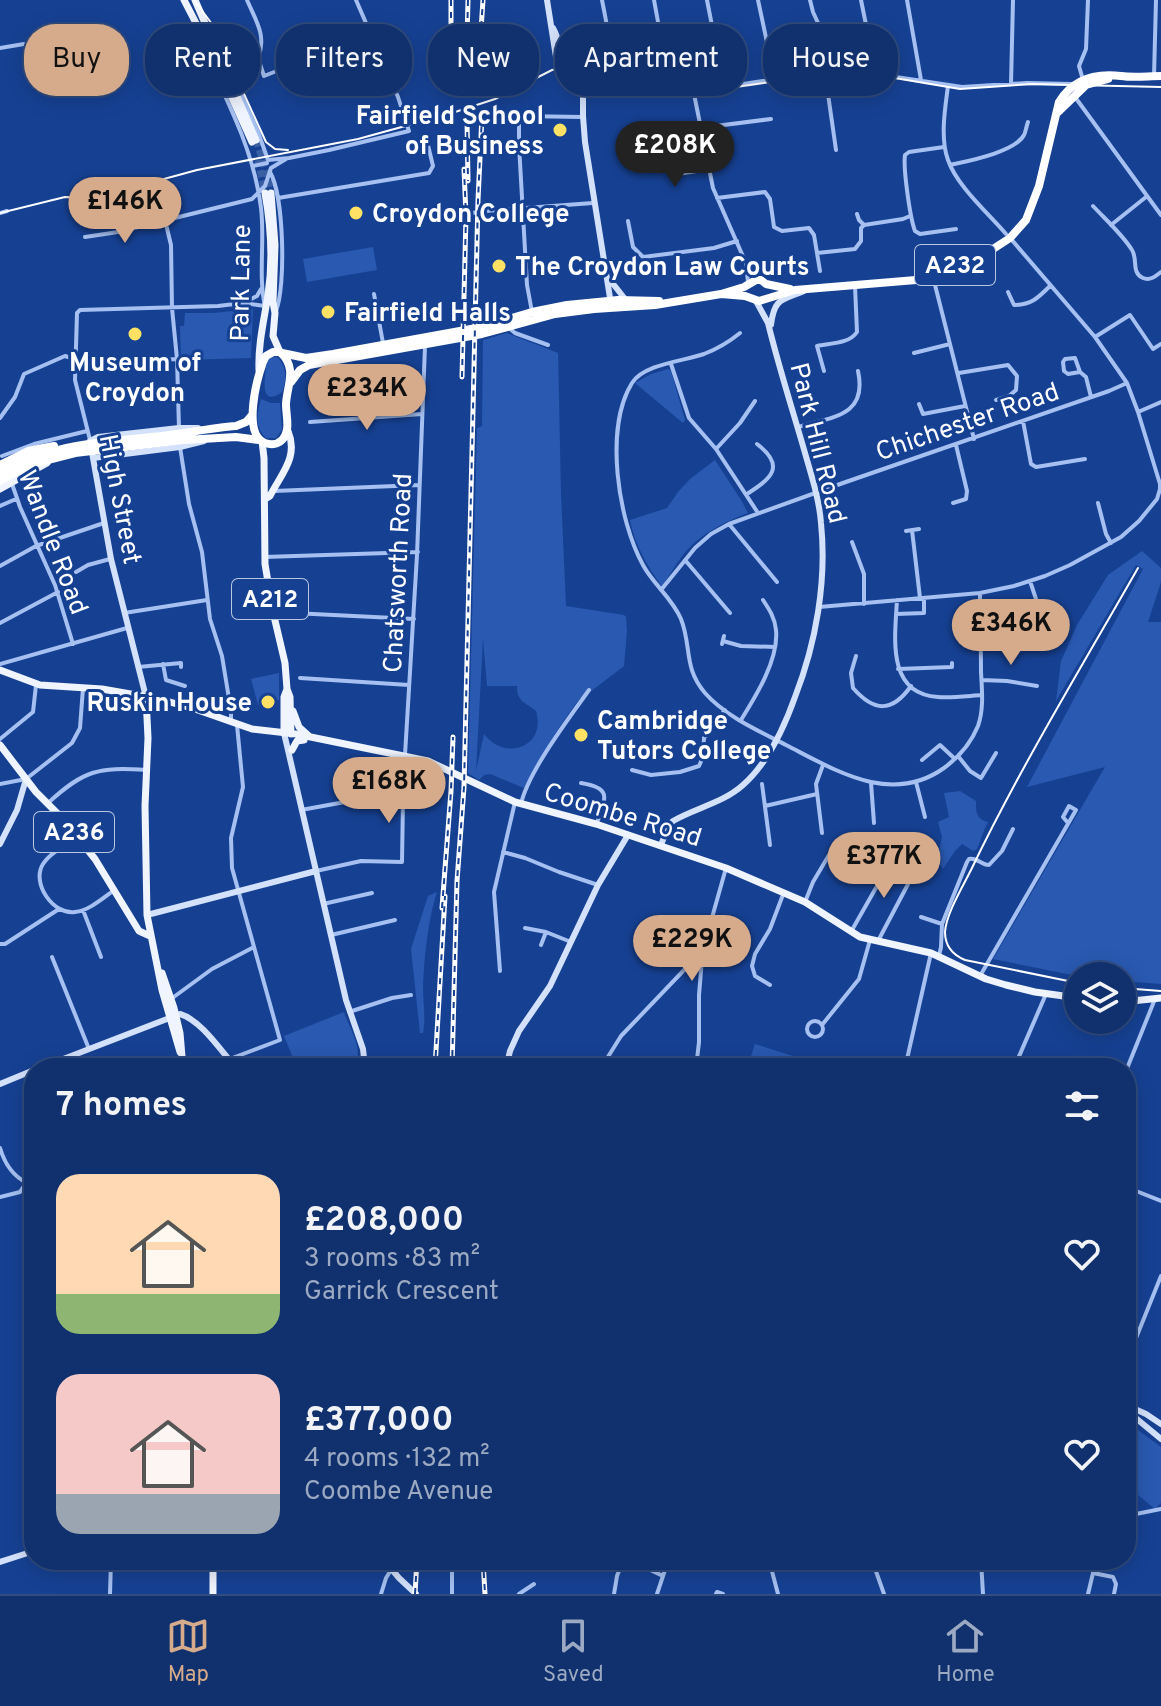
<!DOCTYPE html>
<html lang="en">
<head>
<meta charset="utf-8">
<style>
	:root { --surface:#10316e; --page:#193973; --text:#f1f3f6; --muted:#9ca9c2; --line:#304c81; --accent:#d6ab8b }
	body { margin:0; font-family:Overpass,sans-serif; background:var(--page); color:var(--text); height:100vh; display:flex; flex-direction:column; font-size:30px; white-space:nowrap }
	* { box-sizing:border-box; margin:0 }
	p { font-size:26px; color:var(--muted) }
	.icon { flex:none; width:44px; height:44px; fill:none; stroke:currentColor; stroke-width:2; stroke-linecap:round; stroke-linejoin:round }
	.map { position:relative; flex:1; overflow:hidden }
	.details { position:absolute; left:24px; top:1058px; width:1112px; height:512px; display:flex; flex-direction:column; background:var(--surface); border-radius:32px; box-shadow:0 4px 20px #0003,0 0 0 2px var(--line) }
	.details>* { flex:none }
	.banner { position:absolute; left:24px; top:24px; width:1114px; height:72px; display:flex; gap:16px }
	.controls { position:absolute; left:1064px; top:962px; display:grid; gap:16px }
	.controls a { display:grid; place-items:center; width:72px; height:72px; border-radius:50%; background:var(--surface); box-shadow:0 4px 20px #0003,0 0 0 2px var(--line); font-size:40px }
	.price { position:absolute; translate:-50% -68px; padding:0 18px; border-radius:28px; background:var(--accent); color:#111; font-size:26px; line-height:52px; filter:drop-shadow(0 2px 4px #0008) }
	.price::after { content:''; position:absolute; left:50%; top:48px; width:24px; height:18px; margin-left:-12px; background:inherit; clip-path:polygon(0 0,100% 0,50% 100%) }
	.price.current { background:#222; color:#fff }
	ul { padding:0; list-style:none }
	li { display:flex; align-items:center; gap:24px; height:200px; padding:0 32px }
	li span { display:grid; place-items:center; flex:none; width:224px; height:160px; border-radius:24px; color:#555 }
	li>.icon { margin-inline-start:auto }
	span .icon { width:96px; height:96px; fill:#fffc; stroke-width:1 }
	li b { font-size:34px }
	h2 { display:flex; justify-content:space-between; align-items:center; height:96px; padding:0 32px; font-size:34px }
	.chip { padding:0 28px; border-radius:32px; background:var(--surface); box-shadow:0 4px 20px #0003,0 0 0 2px var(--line); font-size:28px; line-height:72px }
	.chip.current { background:var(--accent); color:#111 }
	.tab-bar { display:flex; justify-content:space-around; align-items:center; height:112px; border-top:2px solid var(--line); background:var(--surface); font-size:22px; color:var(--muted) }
	.tab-bar a { display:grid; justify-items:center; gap:4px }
	.tab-bar .current { color:var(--accent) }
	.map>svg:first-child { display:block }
</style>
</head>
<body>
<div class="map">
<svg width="1161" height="1594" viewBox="0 0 1161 1594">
	<rect width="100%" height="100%" fill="#164193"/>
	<path fill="#2959b1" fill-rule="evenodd" d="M 373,247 L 377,270 L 307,282 L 303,259 Z
		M 253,309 L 251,358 L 181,360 L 180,326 L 184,326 L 185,313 L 213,313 Z
		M 507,333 L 558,353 L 561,494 L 566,606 L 624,615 L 626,617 L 627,631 L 624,666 L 590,692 L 587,690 C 562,719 543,754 524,788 L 490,774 L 484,775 L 479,780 L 468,773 L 477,428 L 482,426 L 483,340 ZM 483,639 L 487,686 L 517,686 C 517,702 525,702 536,711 C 547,747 505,762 484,734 L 476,771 Z
		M 273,356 L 277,357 C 287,366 287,380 282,392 C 257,410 266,372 267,360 Z
		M 668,369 L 671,371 L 685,420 L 683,423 L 635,383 L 651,374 Z
		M 261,399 L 271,403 L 280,403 L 282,430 L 276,438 L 266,438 C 254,426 257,414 261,399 Z
		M 715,460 L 741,500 L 748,513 C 727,521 708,530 692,545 C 680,556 671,573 662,587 C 647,565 635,546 630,520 L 667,508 L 678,492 L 690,479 Z
		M 1142,551 L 1161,568 L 1161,582 L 1148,622 L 1161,622 L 1161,984 L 1122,981 L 1122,976 L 1077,976 L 993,959 L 1105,767 L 1027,787 L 1143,569 L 1136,565 L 1056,701 L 1061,661 L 1077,625 L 1108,575 Z
		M 279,673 L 279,700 L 277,700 L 277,703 L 268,702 L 258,705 L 251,679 Z
		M 960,791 L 976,801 C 976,812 976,819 988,822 C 983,831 981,840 977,849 L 973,851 L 962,844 L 955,851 L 943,869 L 937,860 L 942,837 L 938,822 L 949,817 L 944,793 Z
		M 437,892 C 428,919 424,959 423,988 C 423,1003 426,1017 423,1033 L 420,1033 L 411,949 L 428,896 Z
		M 344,1012 C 350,1030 364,1049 355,1068 L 297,1068 L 284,1036 Z
		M 755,1044 L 812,1062 L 810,1068 L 747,1068 Z
		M 1126,1421 L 1161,1447 L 1161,1503 L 1155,1509 L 1126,1485 Z"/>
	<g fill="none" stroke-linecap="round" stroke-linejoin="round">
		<path stroke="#395ea3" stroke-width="7" stroke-dasharray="7 3.5" stroke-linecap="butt" d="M 256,140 L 267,173 L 271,193
			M 258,160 L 265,193"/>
		<path stroke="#a5c0f1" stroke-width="4" d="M 247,0 C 256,21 267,36 258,58 L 264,76 L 297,63
			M 602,0 C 607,25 612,47 609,73
			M 654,0 L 665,60 L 663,84
			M 707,0 L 724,87
			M 758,0 L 775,80
			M 810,0 L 813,12 L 828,45 L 832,73
			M 861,0 L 876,74
			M 907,0 L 921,80
			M 209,27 L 212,30 L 258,132 L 268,160
			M 0,48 L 24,44
			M 306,59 L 317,56
			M 583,68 L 676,87 L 693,89 L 724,87 L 815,73 L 832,73 L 876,74 L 962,87 L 1027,83 L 1072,84
			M 825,73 L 836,150
			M 1154,76 L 1156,0
			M 1083,80 L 1079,66 L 1086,49 L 1088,0
			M 1011,84 L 1013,0
			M 948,86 C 945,109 940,138 948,160 C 957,186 988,213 1006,234
			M 693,89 L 713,188 L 745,261 L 758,278
			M 1075,97 L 1161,215
			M 700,128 L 771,119
			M 944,147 L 909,152 L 905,155 C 903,168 910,218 915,231 L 920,234 L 956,229
			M 268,160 L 289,158 L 329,150 L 409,131 L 398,97 L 356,0
			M 670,161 L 672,175 L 709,169
			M 950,165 C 968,161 1015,152 1024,135 C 1025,134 1027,124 1028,122
			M 253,166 L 267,163
			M 271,168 L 286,159
			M 270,172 C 284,196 286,286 276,311
			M 278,198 L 429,173 L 433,166 L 427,141
			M 717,198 L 765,192 L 770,199 L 774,227 L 782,231 L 809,228 L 814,235 L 817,253 L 855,249 L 861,241 L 861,228 L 864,225 L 903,219 L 910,216
			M 1093,206 C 1106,220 1122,234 1132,250 C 1138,259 1131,273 1143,278 C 1150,281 1156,276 1161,272
			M 0,213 L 7,211
			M 857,214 L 859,220 L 864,225
			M 453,216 L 485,211 L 593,203
			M 165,220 L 171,245 L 172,308 L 177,359 L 179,428
			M 628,221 L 633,247 L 643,257 L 714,248 L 737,241
			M 1111,225 L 1146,197
			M 85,237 L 118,232 L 252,199 L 265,186 L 271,168
			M 817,253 L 820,271
			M 746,263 L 748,282
			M 933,277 L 974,439
			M 935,284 L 978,269 L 976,260
			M 1008,292 L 1014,305 C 1031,305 1038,298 1050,286
			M 374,294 L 383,343
			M 243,303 L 257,296 L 261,289
			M 532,312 L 527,285 L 519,145 L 519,116 L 583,117
			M 508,327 L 515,333 L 548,345
			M 740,333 C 729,342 717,349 704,354 C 684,361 644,364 632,383 C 604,428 618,520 643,565 C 653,584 672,598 681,619 C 692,647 683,667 705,693 C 725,716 759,731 786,745 C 835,770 891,806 944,768 C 959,757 971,743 978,726 C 984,709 982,690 981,672 C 981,646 980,619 980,593
			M 1095,337 L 1130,315 L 1153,349 L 1161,344
			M 914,353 L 950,344
			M 671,364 L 689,418 L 716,449 L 758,513
			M 98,365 L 177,359
			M 824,371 L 817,346 C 831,343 849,344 857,332 L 855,286
			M 1080,372 L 1068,374 L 1064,371 L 1063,362 L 1065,359 L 1075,358 L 1080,372 L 1086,377 L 1091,397
			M 959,373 L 1008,365 L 1017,376 L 1016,390 L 1009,396 L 996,400
			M 919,404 L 923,414 L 965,406
			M 1138,412 L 1161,402
			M 0,418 L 15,397 L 24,374 L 65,356 L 74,359
			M 1023,421 L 1031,464 L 1036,467 L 1085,459
			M 310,422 L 422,414
			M 798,427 C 831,417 868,417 858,371
			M 90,440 L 75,380 L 77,313 L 80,310 L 218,306 L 243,303 L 265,306 C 258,276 265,240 261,208 C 254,149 224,94 199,41 L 197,30
			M 180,447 L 189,504 L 202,552 L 210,619 L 222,656 L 231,711 L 231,722
			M 716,449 L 740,423 L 755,401
			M 2,456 L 34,444 L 87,431
			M 11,481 L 20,507 L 55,585 L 73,644
			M 274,491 L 419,485
			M 747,494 C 770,479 787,467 757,444
			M 953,503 L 966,499 L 967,491 L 956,445
			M 1098,503 L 1106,534 L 1111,543
			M 0,506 L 16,499
			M 729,524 L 777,582
			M 912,530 L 920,598
			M 906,531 L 919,529
			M 852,542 L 864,574 L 864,604
			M 264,557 L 418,552
			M 685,560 L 730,613
			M 0,566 L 36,546 L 104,523
			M 76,572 L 88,565 L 110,559
			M 1030,581 L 1036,599 L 1035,610 L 1043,623 L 1043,638
			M 661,590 L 695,548 L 711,534 L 729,524 L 843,483 L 1109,391 L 1127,383
			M 897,600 C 895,637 886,694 938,697 C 952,698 967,696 982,695
			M 819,607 L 980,593 L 1014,586 L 1045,576 L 1070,565 L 1121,537 L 1139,521 L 1157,499 L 1160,489 L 1160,484 L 1138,412 L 1127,383 L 1095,337 L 1011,239
			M 273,612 L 414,619
			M 124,613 L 207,600
			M 896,614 L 924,613 L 924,598
			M 0,623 L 58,592
			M 981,632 L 1019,632 L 1021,637
			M 723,641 L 741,646 L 775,647
			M 722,644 L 724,636
			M 856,656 L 851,673 L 853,688 C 874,712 892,713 911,686
			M 0,664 L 127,628
			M 163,664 L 166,680 L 185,686
			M 138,667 L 181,663 L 181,667
			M 898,669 L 952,667 L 952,663
			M 300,678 L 409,685
			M 982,680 L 1007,681 L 1037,686
			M 741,720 C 756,696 779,659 776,630 C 775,618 769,609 763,600
			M 0,739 L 33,712 L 36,685
			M 405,755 L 417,555 L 425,346
			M 958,756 L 970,771 L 981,778 L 996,753
			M 922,760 L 940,745 L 955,759
			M 632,770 L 651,775 L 680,772 L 699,766 L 703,757 L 704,738 L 725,710
			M 916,782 L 925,817
			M 581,783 C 612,788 606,797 597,823
			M 871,783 L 874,823
			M 0,784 L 26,779 L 72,743 L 80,728 L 83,688
			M 762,784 L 770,845
			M 48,803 C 84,770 98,767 146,770
			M 521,804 C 528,772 569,718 589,690
			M 765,806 L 817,794
			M 301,810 L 356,800 L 403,799 L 402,862 L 361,861 L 316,871
			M 1068,823 L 1063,817 L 1069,806 L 1076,810
			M 822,833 L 816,784 L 823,765
			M 78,838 C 66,845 51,852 43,864 C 31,883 53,915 75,912 C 88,911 102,899 113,891
			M 503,852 L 525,858 L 559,872 L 598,885
			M 901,862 L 927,873
			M 805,902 L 813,882 L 829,855 L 845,853
			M 323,904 L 372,893
			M 83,910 L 101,957
			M 921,917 L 942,924
			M 525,928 L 546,932 L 571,942
			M 852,930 L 902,842
			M 331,935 L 395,920
			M 878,941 L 916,869
			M 0,944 L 5,944 L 59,909
			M 541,945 L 546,932
			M 939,956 L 941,947 L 942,924 L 967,862 L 969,859 C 977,857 981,865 989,865 L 1002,851 L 1013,829
			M 52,957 L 89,1049
			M 500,971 L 494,892 L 515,802
			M 980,976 L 1076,810
			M 770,985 L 755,976 L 752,966 L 755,954 L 770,929 L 784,892
			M 171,999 L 212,969 L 254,947
			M 349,1012 L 392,998 L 411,995
			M807 1029a8 8 0 1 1 16 0a8 8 0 1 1-16 0Z
			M 822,1025 L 859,979 L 870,940
			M 229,1061 L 235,1057 L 280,1040 L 232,868 L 231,838 L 243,787 L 237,725
			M 601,1068 L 621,1036 L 686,968 L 697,954 L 706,939 L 726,868
			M 696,1068 L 699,1042 L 699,995 L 703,947
			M 905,1068 L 931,953
			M 1014,1068 L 1046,994
			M 1126,1071 L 1155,999
			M 0,1148 C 5,1165 16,1180 34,1186
			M 1126,1187 L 1161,1201
			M 0,1197 L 20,1192 L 26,1183
			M 1126,1363 L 1161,1276
			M 1126,1516 L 1161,1509
			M 348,1560 L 375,1567 L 386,1563
			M 452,1560 L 452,1594
			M 629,1560 L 663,1576
			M 769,1560 L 778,1594
			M 872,1560 L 884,1594
			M 981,1560 L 983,1594
			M 1093,1573 L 1113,1577 L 1116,1584 L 1114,1594
			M 110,1594 L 111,1560
			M 381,1594 L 386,1578 L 391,1570
			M 519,1594 L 534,1584
			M 614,1594 L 617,1576 L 623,1560
			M 657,1594 L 665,1570 L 667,1560
			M 716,1594 L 717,1592 L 723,1594
			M 1088,1594 L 1093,1573 L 1093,1560"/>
		<path stroke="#d4e1fb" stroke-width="6" d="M 547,0 L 556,57 L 575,74 L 583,85
			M 553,28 C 565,50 554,60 583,68 L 583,116 L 585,142 L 611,304
			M 610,280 L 625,299
			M 771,325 C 774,298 782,300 804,291
			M 93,458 L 180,447 L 204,441
			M 146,697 L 111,559 L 90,441 L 98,437 L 179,428 L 198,428
			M 284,733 L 346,1000 L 363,1049 L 364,1058 L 360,1068
			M 0,844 L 17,810 L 26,779
			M 661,845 L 668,827 L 673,821 C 695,808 723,803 743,785 C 768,763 784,728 795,697 C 816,643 827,581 821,523 C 819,497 810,471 803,446 C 791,405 778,364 768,323 L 756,301
			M 147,915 L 316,871
			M 40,1068 L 180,1014 C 201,1020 221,1051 236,1068
			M 506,1068 L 510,1051 L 519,1031 L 550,986 L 598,885 L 628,835
			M 0,1084 L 34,1070
			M 1126,1405 L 1146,1414 L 1161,1424
			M 1126,1410 L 1161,1439
			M 384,1560 L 399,1578 L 416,1594
			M 0,1562 L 34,1551"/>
		<path stroke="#eff4ff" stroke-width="7" d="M 184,0 L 215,60 L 252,142
			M 195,0 L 256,140
			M 271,193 L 275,245 L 273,302 L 275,313 L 273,336 L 280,352
			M 259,370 C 258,344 264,320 268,295 C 273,262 271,226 265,193
			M 262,441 L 264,458 L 265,564 L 273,612 L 285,663 L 287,689 L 290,697 L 291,734
			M 0,489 L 47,463
			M 265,499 L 270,496 C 281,474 299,457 288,431
			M 0,670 L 40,685 L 102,689 L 159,699 L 195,709 L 252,729 L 296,734 L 428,761 L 515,802 L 596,824 L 726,868 L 805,902 L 860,937 L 931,953 L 986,979 L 1006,985 L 1035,992 L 1078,998
			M 146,697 L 148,738 L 145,806 L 147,915 L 162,990 L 180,1052
			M 293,711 L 299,727 L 309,736
			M 284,733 L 284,697 L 287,689
			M 0,745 L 36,792 L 62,818 L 95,859 L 139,931 L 150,936
			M 292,750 L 297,741 L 304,740
			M 162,973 L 174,1008 L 180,1033 L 183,1068
			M 1122,1002 L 1161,998
			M 213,1594 L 213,1560"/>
		<path stroke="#fff" stroke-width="8" d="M 1058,112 L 1086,85 L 1108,79
			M 721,294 L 745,296 L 759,301 L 795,290 L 916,280 L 949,271 L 976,260 L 1010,238 L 1026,220 L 1039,186 L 1059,102 C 1073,79 1096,73 1121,76 C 1134,78 1148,76 1161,76
			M 273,352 L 280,352 C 298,368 287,385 286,404 C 286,416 291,431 282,440 C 277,445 271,445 265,443 C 242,434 257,379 263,362 L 266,356 Z
			M 282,353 L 306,358 L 333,354 L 482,327 L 532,312 L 567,305 L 618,300 L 659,301
			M 291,382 L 300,370 L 309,365 L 482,334 L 555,314 L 594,309 L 655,305 L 721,294 L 744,287 L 756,280 L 761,280 L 766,284 L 790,289
			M 0,465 L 28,451 L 54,446
			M 0,473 C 49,443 107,442 162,436 C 187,433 211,428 236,426 L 246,422 L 252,415
			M 0,481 L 32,464 L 75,453 L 184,440 L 236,437 L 259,440"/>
		<path stroke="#fff" stroke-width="2" d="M 194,0 L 212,24 L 266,142 L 275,149 L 288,150
			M 0,213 L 65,197 L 94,198 L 197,170 L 358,139 L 449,114 L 495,99 L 552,70 L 572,67 L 666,86 L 693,90 L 729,88 L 825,74 L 877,75 L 960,89 L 1032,84 L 1161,87
			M 1078,983 L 965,960 C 953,955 945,946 945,932 C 946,914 963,886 971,870 C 1021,766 1081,668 1138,568
			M 1122,988 L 1161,991"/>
		<g stroke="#fff" stroke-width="5">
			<path id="rail" d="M 451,0 L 451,39 L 456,82
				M 478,75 L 483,0
				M 466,78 L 468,0
				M 467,120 L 468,181
				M 462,377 L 466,216 L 464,169
				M 442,908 L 451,791 L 453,737
				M 435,1068 L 445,896
				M 452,1068 L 457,881 L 464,787 L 478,200 L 482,115
				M 483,1560 L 485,1594
				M 415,1594 L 417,1560"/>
		</g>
		<use href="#rail" stroke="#164193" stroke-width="2" stroke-dasharray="6" stroke-linecap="butt"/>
	</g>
	<g fill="#ffe165" stroke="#164193" stroke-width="3">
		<circle cx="560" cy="130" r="8"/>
		<circle cx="356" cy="213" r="8"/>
		<circle cx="499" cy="266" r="8"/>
		<circle cx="328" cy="312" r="8"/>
		<circle cx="135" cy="334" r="8"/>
		<circle cx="268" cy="702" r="8"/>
		<circle cx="581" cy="735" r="8"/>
	</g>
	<g text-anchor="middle" stroke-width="6" stroke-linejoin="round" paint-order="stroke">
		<g fill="#164193" stroke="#b9c6df" stroke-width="2">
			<rect x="915" y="245" width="80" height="40" rx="6"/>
			<rect x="232" y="579" width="76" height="40" rx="6"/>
			<rect x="34" y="812" width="80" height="40" rx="6"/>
		</g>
		<g font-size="24" font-weight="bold" fill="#fff">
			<text x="955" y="273">A232</text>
			<text x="270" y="607">A212</text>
			<text x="74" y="840">A236</text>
		</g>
		<g font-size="26" font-weight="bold" fill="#fff" stroke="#164193" text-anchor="start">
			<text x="544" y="124" text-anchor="end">Fairfield School<tspan x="544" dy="30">of Business</tspan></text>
			<text x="372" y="222">Croydon College</text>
			<text x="515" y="275">The Croydon Law Courts</text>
			<text x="344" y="321">Fairfield Halls</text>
			<text x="135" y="371" text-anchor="middle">Museum of<tspan x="135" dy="30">Croydon</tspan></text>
			<text x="252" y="711" text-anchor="end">Ruskin House</text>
			<text x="597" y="729">Cambridge<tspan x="597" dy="30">Tutors College</tspan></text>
		</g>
		<g font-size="26" fill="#fff" stroke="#164193">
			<text transform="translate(240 283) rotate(-89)" y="9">Park Lane</text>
			<text transform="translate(967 421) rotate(-19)" y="9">Chichester Road</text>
			<text transform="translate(819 443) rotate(76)" y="9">Park Hill Road</text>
			<text transform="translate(121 499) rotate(79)" y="9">High Street</text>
			<text transform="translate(54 542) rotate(69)" y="9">Wandle Road</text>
			<text transform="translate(397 573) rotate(-87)" y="9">Chatsworth Road</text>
			<text transform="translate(623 814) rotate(17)" y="9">Coombe Road</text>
		</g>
	</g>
</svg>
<div class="controls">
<a><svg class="icon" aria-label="layers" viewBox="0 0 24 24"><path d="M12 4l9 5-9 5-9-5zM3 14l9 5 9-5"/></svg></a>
</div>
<b class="price current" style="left:675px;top:189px">£208K</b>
<b class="price" style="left:125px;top:245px">£146K</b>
<b class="price" style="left:367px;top:432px">£234K</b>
<b class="price" style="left:1011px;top:667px">£346K</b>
<b class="price" style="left:389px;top:825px">£168K</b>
<b class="price" style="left:884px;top:900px">£377K</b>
<b class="price" style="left:692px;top:983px">£229K</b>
<div class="banner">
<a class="chip current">Buy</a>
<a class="chip">Rent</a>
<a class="chip">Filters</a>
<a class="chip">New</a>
<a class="chip">Apartment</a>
<a class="chip">House</a>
</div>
<section class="details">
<h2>7 homes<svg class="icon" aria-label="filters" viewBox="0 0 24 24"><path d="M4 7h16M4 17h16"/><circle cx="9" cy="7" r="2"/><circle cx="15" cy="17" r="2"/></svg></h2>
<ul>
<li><span style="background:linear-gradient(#ffd9b3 75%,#8fb573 0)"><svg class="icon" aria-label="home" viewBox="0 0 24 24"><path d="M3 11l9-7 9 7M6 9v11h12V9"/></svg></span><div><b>£208,000</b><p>3 rooms · 83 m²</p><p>Garrick Crescent</p></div><svg class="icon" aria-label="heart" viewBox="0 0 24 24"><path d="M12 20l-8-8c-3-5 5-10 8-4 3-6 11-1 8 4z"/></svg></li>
<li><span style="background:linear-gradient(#f6c9c9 75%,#9aa5b1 0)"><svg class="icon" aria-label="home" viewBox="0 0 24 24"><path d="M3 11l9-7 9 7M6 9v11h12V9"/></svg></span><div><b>£377,000</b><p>4 rooms · 132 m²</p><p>Coombe Avenue</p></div><svg class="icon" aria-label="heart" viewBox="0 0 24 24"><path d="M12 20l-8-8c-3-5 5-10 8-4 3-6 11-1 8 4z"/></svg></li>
</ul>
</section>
</div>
<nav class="tab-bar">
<a class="current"><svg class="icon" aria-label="map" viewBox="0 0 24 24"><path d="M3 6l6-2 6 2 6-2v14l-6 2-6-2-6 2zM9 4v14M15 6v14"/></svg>Map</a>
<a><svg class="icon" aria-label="saved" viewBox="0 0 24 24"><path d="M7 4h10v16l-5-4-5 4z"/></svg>Saved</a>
<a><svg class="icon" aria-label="home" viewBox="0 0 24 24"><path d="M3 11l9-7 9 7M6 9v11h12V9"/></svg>Home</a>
</nav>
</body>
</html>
